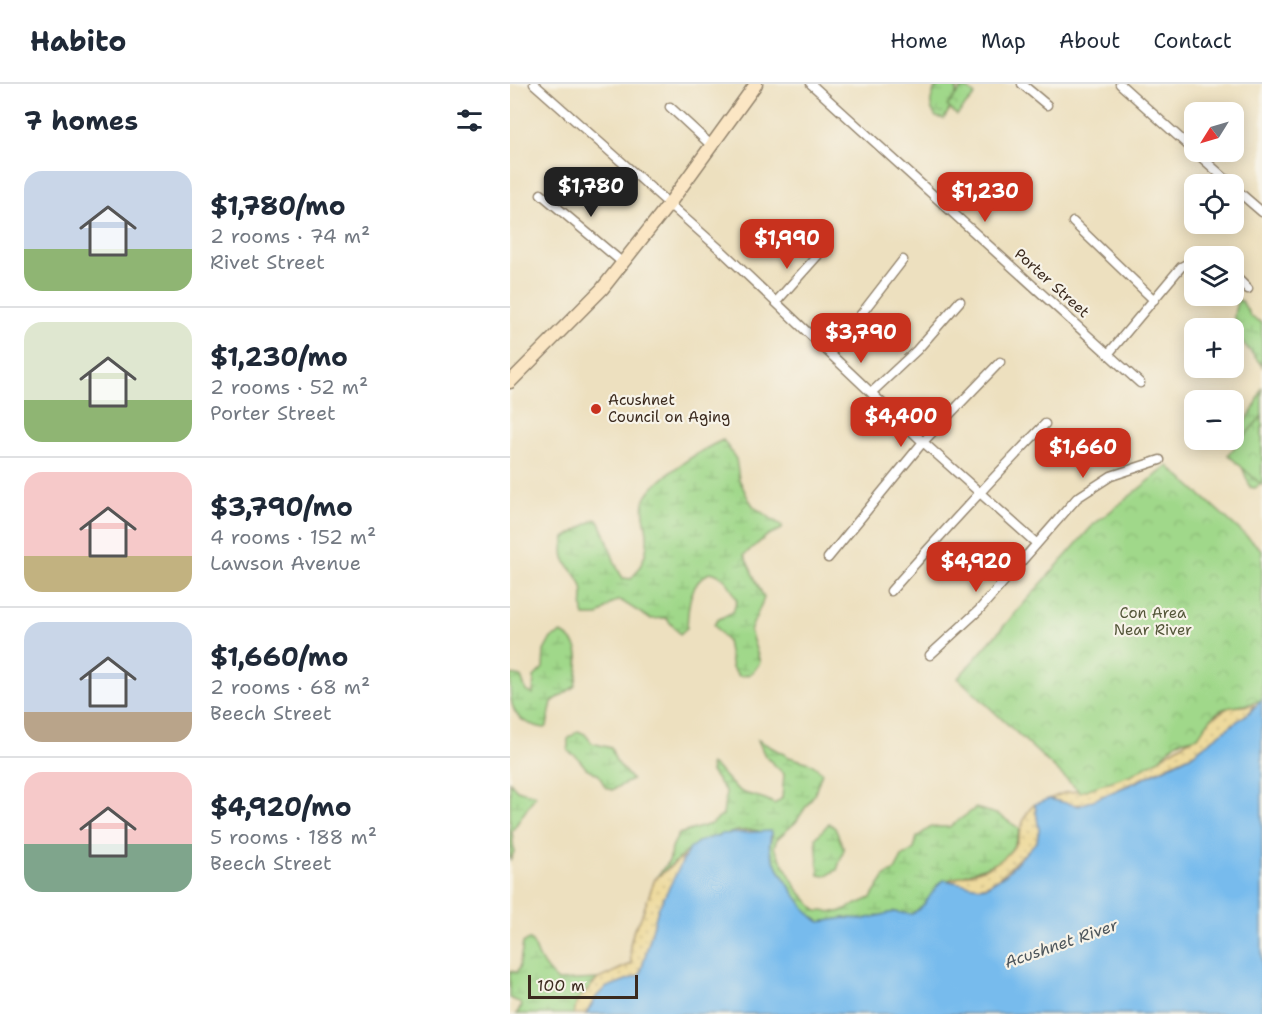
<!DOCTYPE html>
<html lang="en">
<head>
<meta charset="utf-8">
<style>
	:root { --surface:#fff; --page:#f2f2f3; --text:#1f2937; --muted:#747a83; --line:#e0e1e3; --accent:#c8321e }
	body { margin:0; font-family:"Shantell Sans",sans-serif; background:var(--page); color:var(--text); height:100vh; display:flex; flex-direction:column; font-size:22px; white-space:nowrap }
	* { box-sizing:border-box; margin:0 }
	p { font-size:20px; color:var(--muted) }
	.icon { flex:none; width:33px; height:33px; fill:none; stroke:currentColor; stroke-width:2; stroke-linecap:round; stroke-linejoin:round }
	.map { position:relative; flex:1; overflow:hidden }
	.details { display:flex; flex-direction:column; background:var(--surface); width:510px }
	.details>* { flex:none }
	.needle { width:39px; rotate:233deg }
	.fabs { position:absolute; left:674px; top:18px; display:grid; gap:12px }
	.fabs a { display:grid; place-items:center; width:60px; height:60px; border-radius:12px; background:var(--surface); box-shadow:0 3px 15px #0003; font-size:30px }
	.scale { position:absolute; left:18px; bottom:15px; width:110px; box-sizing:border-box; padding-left:6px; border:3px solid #3b2a1e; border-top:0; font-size:16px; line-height:21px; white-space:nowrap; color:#3b2a1e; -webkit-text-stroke:4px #f7f3e8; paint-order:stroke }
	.price { position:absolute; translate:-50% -51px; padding:0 14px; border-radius:12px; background:var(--accent); color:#fff; font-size:20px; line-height:39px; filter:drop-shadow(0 2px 3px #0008) }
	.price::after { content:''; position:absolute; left:50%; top:36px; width:18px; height:14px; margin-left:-9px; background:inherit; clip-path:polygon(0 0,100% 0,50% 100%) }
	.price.selected { background:#222; color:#fff }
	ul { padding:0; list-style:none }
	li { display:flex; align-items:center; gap:18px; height:150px; padding:0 24px }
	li+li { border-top:2px solid var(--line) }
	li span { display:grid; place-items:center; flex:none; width:168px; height:120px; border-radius:18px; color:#555 }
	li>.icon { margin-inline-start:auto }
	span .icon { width:72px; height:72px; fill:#fffc; stroke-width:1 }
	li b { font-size:26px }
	h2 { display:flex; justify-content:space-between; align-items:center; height:72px; padding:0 24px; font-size:26px }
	header { display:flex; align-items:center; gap:36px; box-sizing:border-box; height:84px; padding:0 30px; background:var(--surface); border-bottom:2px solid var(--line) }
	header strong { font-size:28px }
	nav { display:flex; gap:33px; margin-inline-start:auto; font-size:21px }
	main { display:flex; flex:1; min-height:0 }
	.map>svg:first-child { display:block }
</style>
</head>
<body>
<header>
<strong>Habito</strong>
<nav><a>Home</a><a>Map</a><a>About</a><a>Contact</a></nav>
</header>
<main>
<section class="details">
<h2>7 homes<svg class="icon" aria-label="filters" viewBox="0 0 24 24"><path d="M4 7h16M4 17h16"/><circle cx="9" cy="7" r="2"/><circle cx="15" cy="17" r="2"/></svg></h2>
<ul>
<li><span style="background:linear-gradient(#c9d6e8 65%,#8fb573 0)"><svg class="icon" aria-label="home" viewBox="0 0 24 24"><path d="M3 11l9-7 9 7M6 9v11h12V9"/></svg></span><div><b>$1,780/mo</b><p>2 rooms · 74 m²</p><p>Rivet Street</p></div></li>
<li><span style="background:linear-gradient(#dfe7d0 65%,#8fb573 0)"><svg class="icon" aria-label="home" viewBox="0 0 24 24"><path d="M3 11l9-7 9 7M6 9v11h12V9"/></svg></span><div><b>$1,230/mo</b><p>2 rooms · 52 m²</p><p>Porter Street</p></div></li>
<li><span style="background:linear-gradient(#f6c9c9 70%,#c2b280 0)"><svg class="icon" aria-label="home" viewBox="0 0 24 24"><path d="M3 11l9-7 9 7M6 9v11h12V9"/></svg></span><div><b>$3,790/mo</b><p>4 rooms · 152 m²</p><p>Lawson Avenue</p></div></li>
<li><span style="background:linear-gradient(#c9d6e8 75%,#b9a48a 0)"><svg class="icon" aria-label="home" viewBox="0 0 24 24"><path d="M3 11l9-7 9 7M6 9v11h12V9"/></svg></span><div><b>$1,660/mo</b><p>2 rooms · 68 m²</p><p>Beech Street</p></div></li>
<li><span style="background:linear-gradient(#f6c9c9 60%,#7fa58c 0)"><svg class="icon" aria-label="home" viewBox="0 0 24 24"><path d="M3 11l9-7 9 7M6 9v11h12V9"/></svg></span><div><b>$4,920/mo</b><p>5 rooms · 188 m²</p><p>Beech Street</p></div></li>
</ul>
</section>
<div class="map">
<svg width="752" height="930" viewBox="0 0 752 930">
	<defs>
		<pattern id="wetland-marsh" width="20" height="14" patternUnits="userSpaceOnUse" patternTransform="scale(1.5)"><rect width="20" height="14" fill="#a0d88a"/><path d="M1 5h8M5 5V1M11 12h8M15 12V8" fill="none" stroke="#8bba77"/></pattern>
		<pattern id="sand-dots" width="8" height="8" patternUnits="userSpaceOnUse" patternTransform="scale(1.5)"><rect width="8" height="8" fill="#eeda9e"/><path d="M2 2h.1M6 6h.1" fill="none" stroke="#cdbb88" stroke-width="1.8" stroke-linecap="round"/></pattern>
		<pattern id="park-crowns" width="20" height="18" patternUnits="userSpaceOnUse" patternTransform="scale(1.5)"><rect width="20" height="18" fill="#a0d88a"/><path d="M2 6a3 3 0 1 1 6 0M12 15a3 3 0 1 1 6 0" fill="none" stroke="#8bba77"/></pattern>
	</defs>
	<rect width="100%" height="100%" fill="#f7f3e8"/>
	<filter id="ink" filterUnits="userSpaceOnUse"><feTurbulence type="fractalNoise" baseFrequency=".0167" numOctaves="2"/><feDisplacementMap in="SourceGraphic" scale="12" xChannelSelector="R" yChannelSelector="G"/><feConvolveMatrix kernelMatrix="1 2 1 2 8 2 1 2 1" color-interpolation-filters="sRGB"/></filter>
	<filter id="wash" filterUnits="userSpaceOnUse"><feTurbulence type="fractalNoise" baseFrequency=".008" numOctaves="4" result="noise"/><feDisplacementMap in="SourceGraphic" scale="24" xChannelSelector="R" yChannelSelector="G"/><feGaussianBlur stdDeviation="1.35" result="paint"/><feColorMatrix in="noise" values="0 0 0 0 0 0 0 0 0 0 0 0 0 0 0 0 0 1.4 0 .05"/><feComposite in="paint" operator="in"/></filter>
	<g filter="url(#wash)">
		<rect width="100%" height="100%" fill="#ede0bf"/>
		<path fill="url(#wetland-marsh)" stroke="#6e8154" stroke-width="1.5" d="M 427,0 L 453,0 L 447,4 L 445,16 L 434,35 L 426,33 C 417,20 421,14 427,0 Z
			M 728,216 L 732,217 L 741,233 L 752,239 L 752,282 C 735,257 715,251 728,216 Z
			M 752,303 L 752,399 L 745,404 L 740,403 L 729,375 L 737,358 C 728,337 737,338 745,322 C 748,317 750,309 752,303 Z
			M 213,356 L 226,375 L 229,395 L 238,414 L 244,423 L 272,442 L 272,445 L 258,451 L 234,471 L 254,514 L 240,547 L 250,578 C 244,588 241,592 229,592 L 222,584 L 217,557 L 204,541 L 207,536 L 223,528 L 227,517 C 222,504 216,492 201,488 C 179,498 178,522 177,544 L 170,550 L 156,534 L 140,535 L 110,516 L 102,519 L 88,532 L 74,532 C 70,523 75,513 72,503 C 66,482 47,483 55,454 L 85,435 L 89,437 C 99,454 102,480 113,494 L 121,495 C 134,480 140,462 136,443 C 135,436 132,427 134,419 C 138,398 194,364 213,356 Z
			M 51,549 C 74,559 69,581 65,602 L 42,618 L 37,642 L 34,644 C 0,638 0,621 0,590 L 11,593 L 16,607 L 23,610 L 24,593 L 33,584 L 34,567 L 41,554 Z
			M 68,647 L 75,650 L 82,659 L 101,664 L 106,677 L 122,696 L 102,706 L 95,703 L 89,691 L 76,684 L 67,673 L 58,667 L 58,655 Z
			M 248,656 L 279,673 L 300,679 L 312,688 L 305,709 L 286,738 L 267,755 L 264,763 L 288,806 L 307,827 L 329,828 L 361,814 L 375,792 L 385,786 L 392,773 L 404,765 L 407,753 L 421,743 L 439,743 L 466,724 L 489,731 L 510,745 C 507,759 501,769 489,778 L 427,801 L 419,817 L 402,830 L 384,828 L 355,835 L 335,834 L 310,838 L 295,827 L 267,783 L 259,765 L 262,751 L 244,746 L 227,747 L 188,758 L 145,795 L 159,777 L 163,761 L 169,750 L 201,740 L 213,731 L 216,708 L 201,688 L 200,680 C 213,686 218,701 232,708 C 243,713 254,712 264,720 L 272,714 L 274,690 L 255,672 Z
			M 0,698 L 7,706 L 26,711 L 2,747 L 4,768 L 0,777 Z
			M 319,739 L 325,744 L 334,765 L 327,786 L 315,792 L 309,791 L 306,754 Z
			M 19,855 C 26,861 25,865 29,873 C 33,882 40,890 48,897 L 88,895 L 67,917 L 64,930 L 6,930 L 12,922 L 9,918 L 0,914 L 0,887 L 6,888 L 9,885 L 13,859 Z"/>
		<path fill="url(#sand-dots)" stroke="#94825e" stroke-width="1.5" d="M 744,621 L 741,627 L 680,672 L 577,720 L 558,721 L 539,715 L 554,709 L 574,706 L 645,677 L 686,652 L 697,637 L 719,623 Z
			M 525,720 C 526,732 532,746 527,757 C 523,767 513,769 507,776 C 483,801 474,810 439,796 C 464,788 495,783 507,757 C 513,744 512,730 525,720 Z
			M 173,773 L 170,786 L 148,826 L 130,891 L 106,900 L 87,912 L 76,930 L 64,930 L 67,917 L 88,895 L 121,880 L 120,861 L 124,845 L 130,836 L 145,795 Z"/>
		<path fill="url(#park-crowns)" stroke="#6e8154" stroke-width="1.5" d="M 454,2 L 465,11 L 447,31 L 437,22 Z
			M 752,332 L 752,401 L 718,371 Z
			M 658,382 L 752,466 L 752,616 C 715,630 714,611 688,653 L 667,658 L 648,676 L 622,690 L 570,708 L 448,594 L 583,441 Z"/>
		<path fill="#77bbed" stroke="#597286" stroke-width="1.5" d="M 752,615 L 752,930 L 76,930 L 87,912 L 95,904 L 130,891 L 148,825 L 179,765 L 188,758 L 212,750 L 261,747 C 262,753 258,759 260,766 C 263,780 297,833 310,838 L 335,834 L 355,835 L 384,828 L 402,830 C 420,820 421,804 434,796 L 469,803 L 477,802 L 496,790 L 527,757 L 529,746 L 525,720 L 539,715 L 569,722 L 626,698 L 680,672 L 741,627 Z"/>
	</g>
	<g filter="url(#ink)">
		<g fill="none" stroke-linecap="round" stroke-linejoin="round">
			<g stroke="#94856e" stroke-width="11">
				<path id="minor" d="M 24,0 L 213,168 L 413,358 L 526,459
					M 301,0 L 630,299
					M 512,0 L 537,21
					M 610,0 L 721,100
					M 160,23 L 202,62
					M 723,103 L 752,128
					M 31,110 L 113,179
					M 563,138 L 644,216
					M 723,190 L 738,205
					M 266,218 L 308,171
					M 317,267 L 345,238 L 393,176
					M 599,269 L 671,183 L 684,176
					M 362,308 L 407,266 L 450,217
					M 318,474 L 413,358 L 490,278
					M 381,507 C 431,450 482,395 535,340
					M 420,571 L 469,526 L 567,414 L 601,392 L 650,376"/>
			</g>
			<g stroke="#94856e" stroke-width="15">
				<path id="secondary" d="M 0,298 L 92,205 L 159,120 L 246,0"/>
			</g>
			<use href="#minor" stroke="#fff" stroke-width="8"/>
			<use href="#secondary" stroke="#fbe6c4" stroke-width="12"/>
		</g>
	</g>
	<circle fill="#c8321e" stroke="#f7f3e8" stroke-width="2" cx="86" cy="325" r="6"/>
	<g text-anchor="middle" stroke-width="4.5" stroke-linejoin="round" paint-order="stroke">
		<g font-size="15" fill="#3b2a1e" stroke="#f7f3e8">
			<text transform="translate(542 199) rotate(42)" y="5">Porter Street</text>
		</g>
		<g font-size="15" fill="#3b2a1e" stroke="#f7f3e8" text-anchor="start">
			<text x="98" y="321">Acushnet<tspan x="98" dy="17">Council on Aging</tspan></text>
		</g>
		<g font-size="15" fill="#545639" stroke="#f7f3e8">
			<text x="643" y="534">Con Area<tspan x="643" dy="17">Near River</tspan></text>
		</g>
		<g font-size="16" font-style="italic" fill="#4d565c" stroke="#f7f3e8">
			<text transform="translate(551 859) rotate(-19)" y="6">Acushnet River</text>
		</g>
	</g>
</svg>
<div class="fabs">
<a><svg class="needle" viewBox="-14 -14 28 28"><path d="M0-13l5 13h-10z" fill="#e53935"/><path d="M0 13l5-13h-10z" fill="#747a83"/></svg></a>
<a><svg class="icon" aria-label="locate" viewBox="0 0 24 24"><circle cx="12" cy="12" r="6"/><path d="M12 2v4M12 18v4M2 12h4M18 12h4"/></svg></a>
<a><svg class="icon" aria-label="layers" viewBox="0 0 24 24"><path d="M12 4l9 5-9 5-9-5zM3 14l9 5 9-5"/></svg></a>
<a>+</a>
<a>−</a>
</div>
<div class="scale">100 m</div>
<b class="price selected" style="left:81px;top:134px">$1,780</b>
<b class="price" style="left:475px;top:139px">$1,230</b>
<b class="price" style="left:277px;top:186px">$1,990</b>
<b class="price" style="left:351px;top:280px">$3,790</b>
<b class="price" style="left:391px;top:364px">$4,400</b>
<b class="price" style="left:573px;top:395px">$1,660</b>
<b class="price" style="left:466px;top:509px">$4,920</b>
</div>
</main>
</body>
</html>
